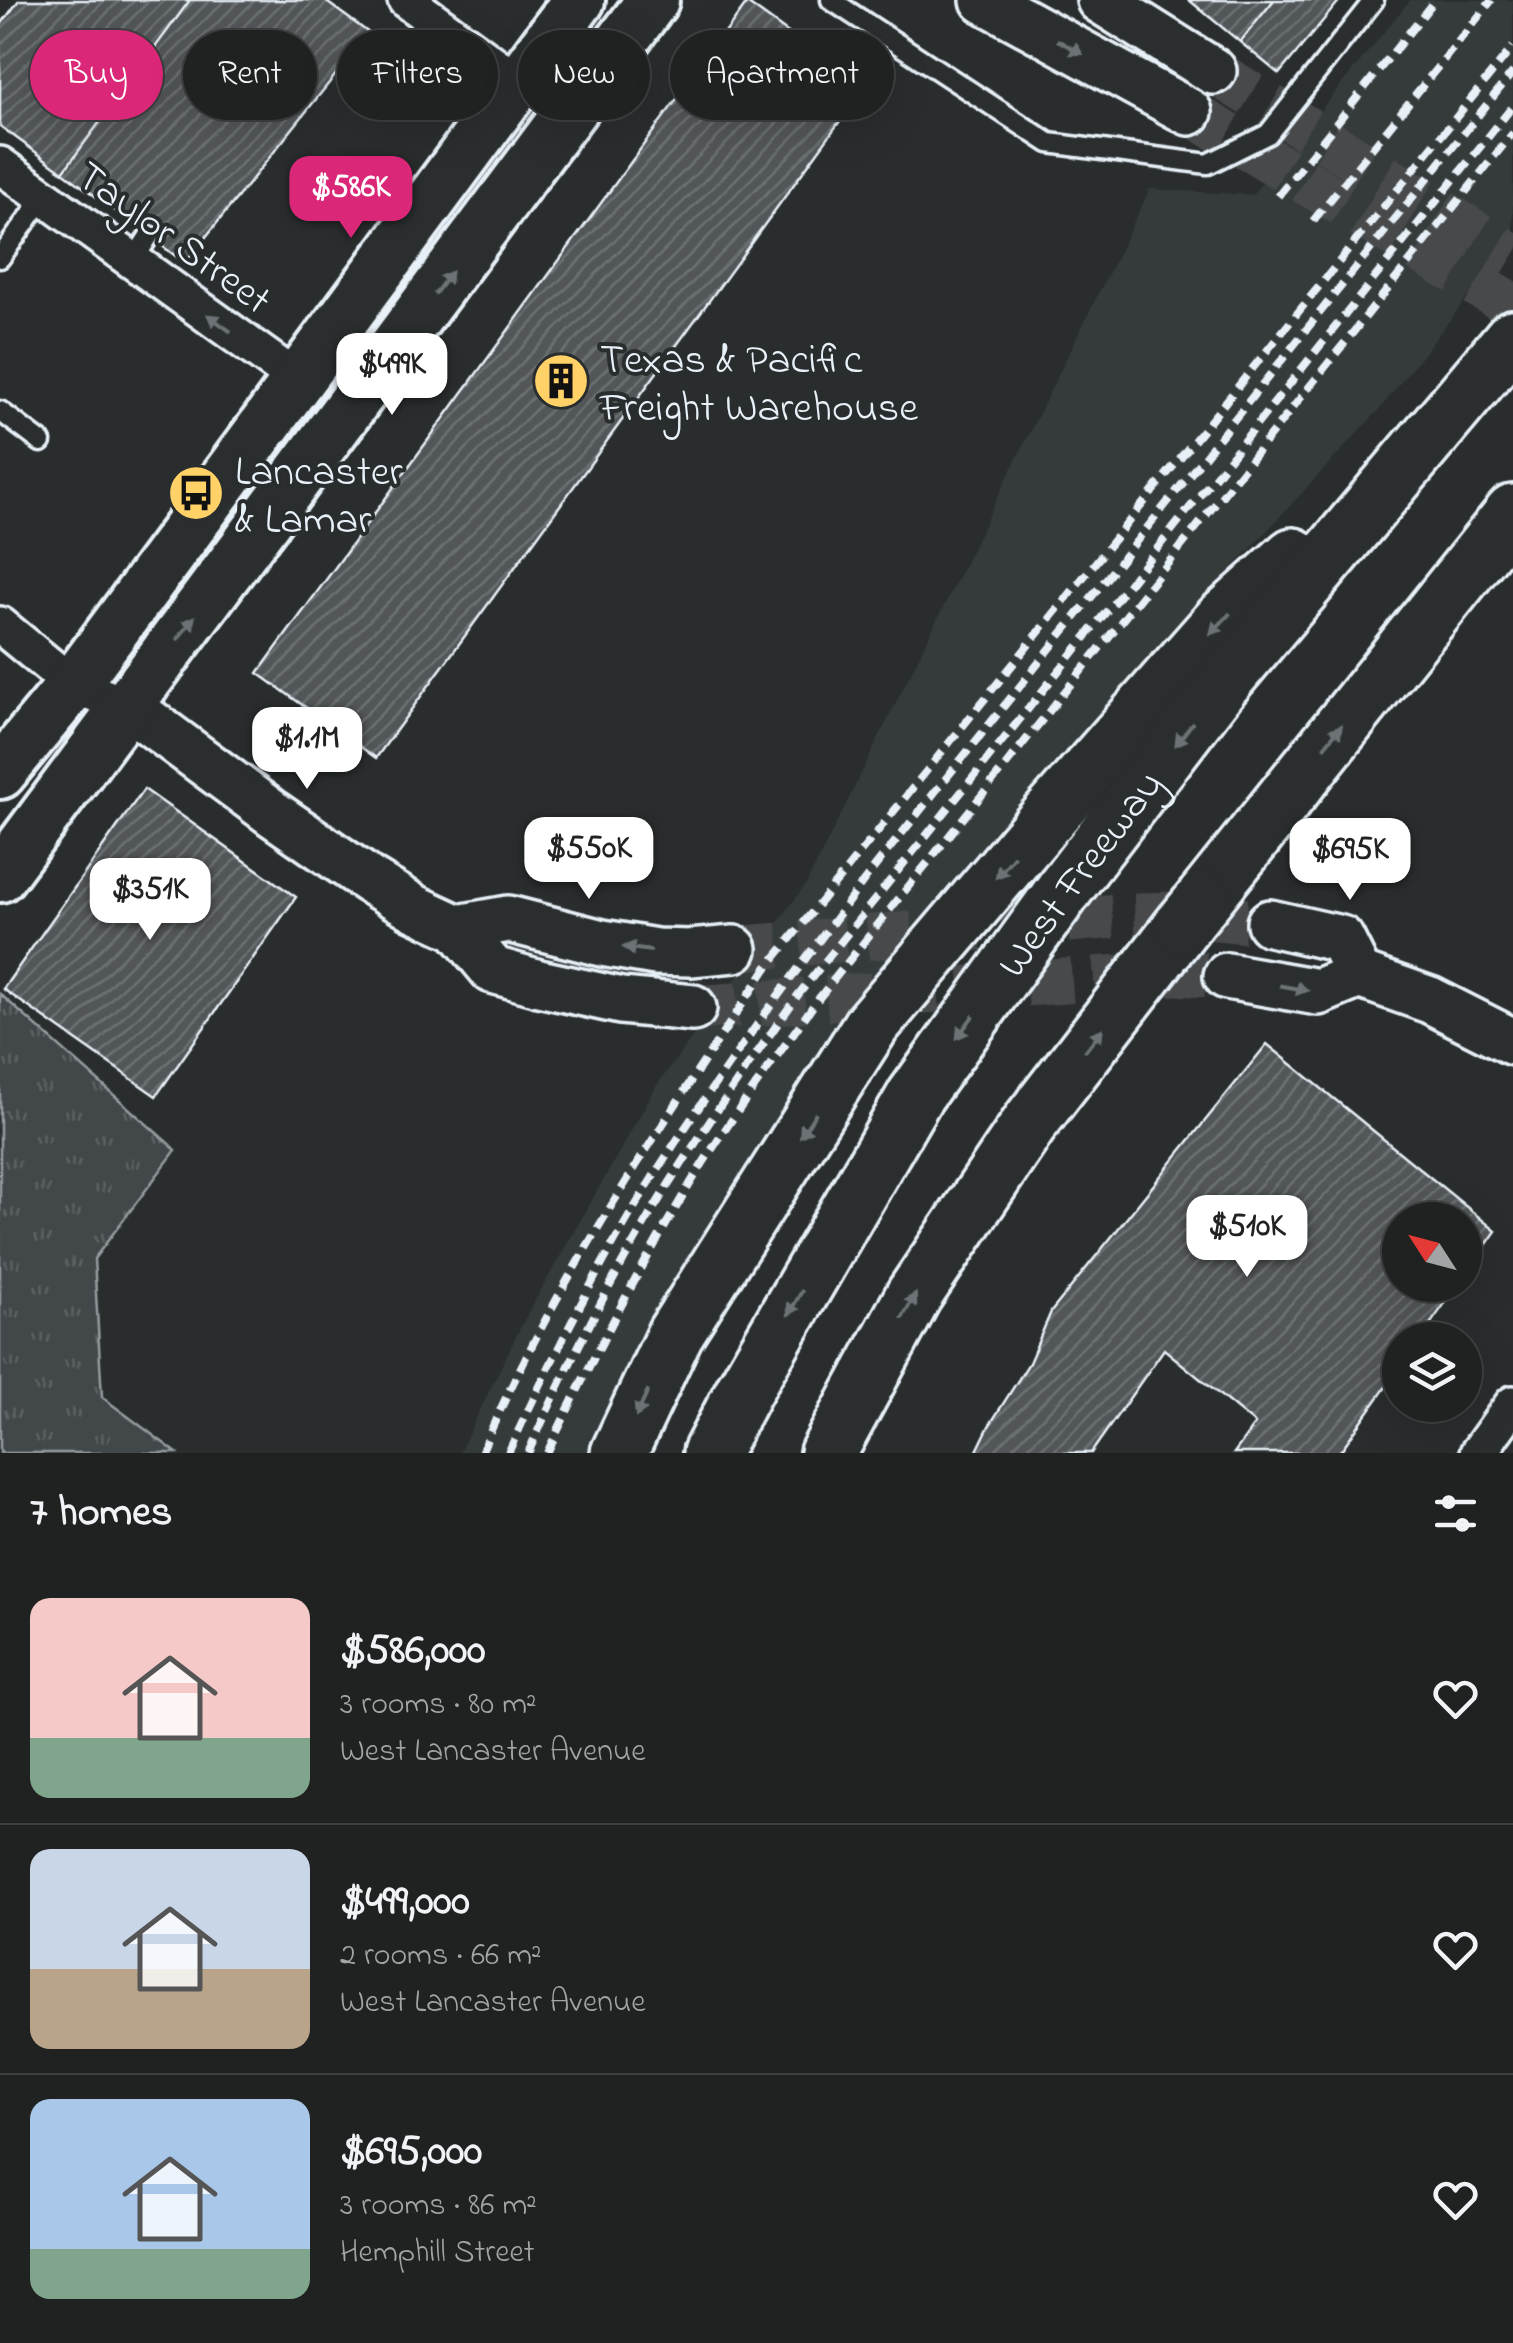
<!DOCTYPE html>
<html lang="en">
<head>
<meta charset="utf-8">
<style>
	:root { --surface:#202222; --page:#282a2a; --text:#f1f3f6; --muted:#a2a4a5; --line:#3d3f40; --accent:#db2777 }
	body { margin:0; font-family:"Indie Flower",sans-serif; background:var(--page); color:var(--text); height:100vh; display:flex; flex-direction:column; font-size:38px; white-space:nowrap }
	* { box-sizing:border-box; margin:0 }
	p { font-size:32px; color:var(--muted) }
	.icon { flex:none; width:55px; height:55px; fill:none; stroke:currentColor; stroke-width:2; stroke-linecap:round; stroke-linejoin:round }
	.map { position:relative; height:1453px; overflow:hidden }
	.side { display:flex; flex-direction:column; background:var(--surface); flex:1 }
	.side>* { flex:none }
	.hud { position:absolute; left:30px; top:30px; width:1000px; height:90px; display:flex; gap:20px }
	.needle { width:65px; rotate:306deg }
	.controls { position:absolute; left:1382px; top:1202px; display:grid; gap:20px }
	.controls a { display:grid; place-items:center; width:100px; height:100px; border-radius:50%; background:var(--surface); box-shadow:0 10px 40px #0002,0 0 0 2px var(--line); font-size:50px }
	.price { position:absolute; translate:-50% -85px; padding:0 22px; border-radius:20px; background:#fff; color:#222; font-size:32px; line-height:65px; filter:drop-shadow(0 2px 5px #0008) }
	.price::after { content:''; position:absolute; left:50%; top:60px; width:30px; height:22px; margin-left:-15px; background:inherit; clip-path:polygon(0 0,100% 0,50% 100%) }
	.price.selected { background:var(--accent); color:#fff }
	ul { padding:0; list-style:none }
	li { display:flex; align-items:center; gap:30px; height:250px; padding:0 30px }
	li+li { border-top:2px solid var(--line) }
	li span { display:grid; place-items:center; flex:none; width:280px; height:200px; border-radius:20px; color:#555 }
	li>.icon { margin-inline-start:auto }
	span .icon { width:120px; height:120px; fill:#fffc; stroke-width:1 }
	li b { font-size:42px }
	h2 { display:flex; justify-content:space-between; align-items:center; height:120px; padding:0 30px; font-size:42px }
	.chip { padding:0 35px; border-radius:45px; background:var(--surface); box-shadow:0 10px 40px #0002,0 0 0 2px var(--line); font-size:35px; line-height:90px }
	.chip.selected { background:var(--accent); color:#fff }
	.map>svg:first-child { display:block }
</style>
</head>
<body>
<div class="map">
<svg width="1513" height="1453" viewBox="0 0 1513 1453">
	<defs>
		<pattern id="grass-tufts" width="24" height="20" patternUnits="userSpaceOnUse" patternTransform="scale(2.5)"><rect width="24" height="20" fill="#424648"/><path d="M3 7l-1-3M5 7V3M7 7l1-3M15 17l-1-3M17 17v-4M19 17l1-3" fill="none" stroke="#5d6163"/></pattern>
		<pattern id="building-hatch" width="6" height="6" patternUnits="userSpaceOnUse" patternTransform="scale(2.5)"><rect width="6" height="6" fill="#535759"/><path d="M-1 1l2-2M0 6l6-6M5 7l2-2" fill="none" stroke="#6c7072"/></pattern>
	</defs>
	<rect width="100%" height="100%" fill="#2a2d2e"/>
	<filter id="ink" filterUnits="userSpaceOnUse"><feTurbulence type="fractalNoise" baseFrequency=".01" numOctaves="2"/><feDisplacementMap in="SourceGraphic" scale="20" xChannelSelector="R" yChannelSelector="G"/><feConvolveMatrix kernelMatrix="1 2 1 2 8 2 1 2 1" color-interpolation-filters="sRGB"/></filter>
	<g filter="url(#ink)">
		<path fill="#363a3b" d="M 1410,0 L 1513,0 L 1513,240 L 1378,411 L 1085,727 L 833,1062 L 595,1453 L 459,1453 L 523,1322 L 657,1085 L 807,883 L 1150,189 L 1252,195 Z"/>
		<path fill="url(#grass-tufts)" stroke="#959ca0" stroke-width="2.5" d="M 0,994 L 176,1150 L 94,1259 L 102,1397 L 177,1453 L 0,1453 Z"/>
		<path fill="url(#building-hatch)" stroke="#e8f1f8" stroke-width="2.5" d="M 19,0 L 190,0 L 63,172 L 0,126 L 0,26 Z
			M 190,0 L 324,0 L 369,33 L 185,263 L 63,172 Z
			M 1189,0 L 1274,0 L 1240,42 Z
			M 1274,0 L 1340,0 L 1279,74 L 1240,42 Z
			M 747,3 L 864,88 L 376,758 L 258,673 Z
			M 144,789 L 296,897 L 156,1096 L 3,989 Z
			M 1267,1044 L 1496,1231 L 1465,1275 L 1465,1220 L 1400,1220 L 1400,1285 L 1458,1285 L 1419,1340 L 1400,1340 L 1400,1367 L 1339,1453 L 1234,1453 L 1255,1424 L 1164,1349 L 1091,1453 L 976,1453 L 989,1426 L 1029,1363 L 1051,1312 Z"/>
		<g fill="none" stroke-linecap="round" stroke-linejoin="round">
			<path stroke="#464a4c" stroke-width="45" stroke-dasharray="45 22" stroke-linecap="butt" d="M 1213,71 L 1513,256
				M 1189,112 L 1513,306
				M 734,949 L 1116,916 L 1172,914 L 1270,923
				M 693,1008 L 1175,973 L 1227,976"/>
			<g stroke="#e8f1f8" stroke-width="25">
				<path id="service" d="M 831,0 L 1049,143 L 1208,164 L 1268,134 L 1374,0
					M 0,258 L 44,197
					M 133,261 L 149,236
					M 0,411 L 41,442"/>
			</g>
			<g stroke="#e8f1f8" stroke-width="42">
				<path id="minor" d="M 406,0 L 518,82
					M 0,165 L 298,380
					M 0,625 L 73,685 L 128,706
					M 1478,1453 L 1513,1404"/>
			</g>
			<g stroke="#e8f1f8" stroke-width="52">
				<path id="tertiary" d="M 984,0 L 1189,112
					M 1100,0 L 1213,71
					M 128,706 L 272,813 L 369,880 L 415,908 L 458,928 L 493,970 L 539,983 L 621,1001 L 693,1008
					M 1270,923 L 1341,939 L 1359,975
					M 458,928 L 508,919 L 602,943 L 656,952 L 690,953 L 734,949
					M 1227,976 L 1318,992 L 1359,975 L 1430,1000 L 1513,1042"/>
			</g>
			<g stroke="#e8f1f8" stroke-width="58">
				<path id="secondary" d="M 0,773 L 73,685 L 579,0
					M 0,876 L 653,0"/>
			</g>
			<g stroke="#e8f1f8" stroke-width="62">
				<g id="motorway">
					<path d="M 1204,899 L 1513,513"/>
					<path d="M 619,1453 L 675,1334 L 872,1024 L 1042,824 L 1222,620 L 1293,556"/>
					<path id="s1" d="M 711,1453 L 744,1390 L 915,1096 L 1063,891 L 1218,688 L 1513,338"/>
					<path d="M 828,1453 L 914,1295 L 1032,1120 L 1182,926"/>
				</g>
			</g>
			<use href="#service" stroke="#2a2d2e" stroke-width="18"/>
			<use href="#minor" stroke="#2a2d2e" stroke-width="35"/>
			<use href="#tertiary" stroke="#2a2d2e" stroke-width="45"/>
			<use href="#secondary" stroke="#2a2d2e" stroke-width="50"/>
			<use href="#motorway" stroke="#2a2d2e" stroke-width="55"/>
			<path stroke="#e8f1f8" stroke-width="8" stroke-dasharray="15 8" stroke-linecap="butt" d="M 1278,196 L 1435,0
				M 1313,221 L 1492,0
				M 481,1453 C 555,1280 662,1124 766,969 L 1513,47
				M 508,1453 C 552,1359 598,1265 653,1177 C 720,1072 795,972 870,873 L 1513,72
				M 528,1453 C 569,1362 616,1268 669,1184 C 710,1119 754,1057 798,995 L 1513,106
				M 547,1453 C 588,1367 632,1282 680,1201 C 720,1132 769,1068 815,1003 L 1513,133"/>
			<g stroke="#e8f1f8" stroke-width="62" stroke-linecap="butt">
				<path id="motorway-bridge" d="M 1182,926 L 1204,899"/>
			</g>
			<use href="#motorway-bridge" stroke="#2a2d2e" stroke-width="55"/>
		</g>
		<defs><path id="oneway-solid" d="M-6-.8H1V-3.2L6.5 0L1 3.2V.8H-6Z" transform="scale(2.5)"/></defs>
		<g fill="#6c7275">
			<use href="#oneway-solid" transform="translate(1070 47) rotate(29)"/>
			<use href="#oneway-solid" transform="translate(443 283) rotate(-53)"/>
			<use href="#oneway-solid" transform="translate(219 323) rotate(-144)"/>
			<use href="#oneway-solid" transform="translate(1220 624) rotate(134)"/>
			<use href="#oneway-solid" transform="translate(186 628) rotate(-53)"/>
			<use href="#oneway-solid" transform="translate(1184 734) rotate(127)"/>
			<use href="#oneway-solid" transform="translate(1333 736) rotate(-51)"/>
			<use href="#oneway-solid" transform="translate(1005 867) rotate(130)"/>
			<use href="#oneway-solid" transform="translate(637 949) rotate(-172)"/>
			<use href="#oneway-solid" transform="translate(1294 988) rotate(10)"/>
			<use href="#oneway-solid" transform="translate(965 1027) rotate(126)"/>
			<use href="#oneway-solid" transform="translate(1094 1040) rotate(-52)"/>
			<use href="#oneway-solid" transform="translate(808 1125) rotate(123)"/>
			<use href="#oneway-solid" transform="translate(795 1303) rotate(120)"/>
			<use href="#oneway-solid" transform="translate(909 1306) rotate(-61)"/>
			<use href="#oneway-solid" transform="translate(642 1404) rotate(115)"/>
		</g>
	</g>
	<defs>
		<g id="building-disc" transform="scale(2.875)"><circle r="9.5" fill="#ffd166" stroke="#2a2d2e"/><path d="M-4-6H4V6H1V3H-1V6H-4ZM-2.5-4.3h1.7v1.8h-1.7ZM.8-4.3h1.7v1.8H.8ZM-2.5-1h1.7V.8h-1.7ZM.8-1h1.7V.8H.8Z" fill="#111"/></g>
		<g id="bus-disc" transform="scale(2.875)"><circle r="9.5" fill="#ffd166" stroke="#2a2d2e"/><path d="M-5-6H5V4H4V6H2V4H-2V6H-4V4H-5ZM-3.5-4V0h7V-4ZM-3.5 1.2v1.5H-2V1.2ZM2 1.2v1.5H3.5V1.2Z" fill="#111"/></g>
	</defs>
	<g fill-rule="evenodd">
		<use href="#building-disc" x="561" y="381"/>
		<use href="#bus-disc" x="196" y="493"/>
	</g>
	<g text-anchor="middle" stroke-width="8" stroke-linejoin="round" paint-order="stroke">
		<g font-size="42" fill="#e8f1f8" stroke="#2a2d2e">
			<text transform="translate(175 236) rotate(36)" y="15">Taylor Street</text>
			<text dy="15" stroke="none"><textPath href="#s1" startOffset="688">West Freeway</textPath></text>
		</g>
		<g font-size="42" fill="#e8f1f8" stroke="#2a2d2e" text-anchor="start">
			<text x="600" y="372">Texas &amp; Pacific<tspan x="600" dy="48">Freight Warehouse</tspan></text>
			<text x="235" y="484">Lancaster<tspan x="235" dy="48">&amp; Lamar</tspan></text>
		</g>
	</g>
</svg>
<div class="controls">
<a><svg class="needle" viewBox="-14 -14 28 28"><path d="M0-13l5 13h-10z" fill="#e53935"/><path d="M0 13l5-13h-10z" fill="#a2a4a5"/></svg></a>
<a><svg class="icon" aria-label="layers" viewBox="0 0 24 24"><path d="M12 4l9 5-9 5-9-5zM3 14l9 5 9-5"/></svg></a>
</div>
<b class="price selected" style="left:351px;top:241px">$586K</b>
<b class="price" style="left:392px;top:418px">$499K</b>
<b class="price" style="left:307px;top:792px">$1.1M</b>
<b class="price" style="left:589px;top:902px">$550K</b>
<b class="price" style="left:1350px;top:903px">$695K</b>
<b class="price" style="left:150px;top:943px">$351K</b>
<b class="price" style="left:1247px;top:1280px">$510K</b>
<div class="hud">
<a class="chip selected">Buy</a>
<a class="chip">Rent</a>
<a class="chip">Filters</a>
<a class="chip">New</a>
<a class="chip">Apartment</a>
</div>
</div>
<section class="side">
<h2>7 homes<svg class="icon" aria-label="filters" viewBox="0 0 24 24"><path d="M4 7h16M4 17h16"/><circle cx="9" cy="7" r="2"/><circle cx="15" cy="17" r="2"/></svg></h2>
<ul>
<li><span style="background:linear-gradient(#f6c9c9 70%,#7fa58c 0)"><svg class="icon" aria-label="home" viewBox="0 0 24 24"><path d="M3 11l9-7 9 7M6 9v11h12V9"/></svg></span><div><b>$586,000</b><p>3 rooms · 80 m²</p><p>West Lancaster Avenue</p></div><svg class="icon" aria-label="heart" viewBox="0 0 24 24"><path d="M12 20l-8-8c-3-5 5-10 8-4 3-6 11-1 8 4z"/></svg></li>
<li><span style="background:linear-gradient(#c9d6e8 60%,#b9a48a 0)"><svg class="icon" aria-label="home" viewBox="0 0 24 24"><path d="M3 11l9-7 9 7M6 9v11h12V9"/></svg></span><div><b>$499,000</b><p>2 rooms · 66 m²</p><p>West Lancaster Avenue</p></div><svg class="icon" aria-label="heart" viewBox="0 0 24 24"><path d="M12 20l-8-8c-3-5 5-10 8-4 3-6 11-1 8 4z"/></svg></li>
<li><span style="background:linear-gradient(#a9c7e8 75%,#7fa58c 0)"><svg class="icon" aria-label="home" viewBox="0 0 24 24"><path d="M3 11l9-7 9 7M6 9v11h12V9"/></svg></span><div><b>$695,000</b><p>3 rooms · 86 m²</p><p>Hemphill Street</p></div><svg class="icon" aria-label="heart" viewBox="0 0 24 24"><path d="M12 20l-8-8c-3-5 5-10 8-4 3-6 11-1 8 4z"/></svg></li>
</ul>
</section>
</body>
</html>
